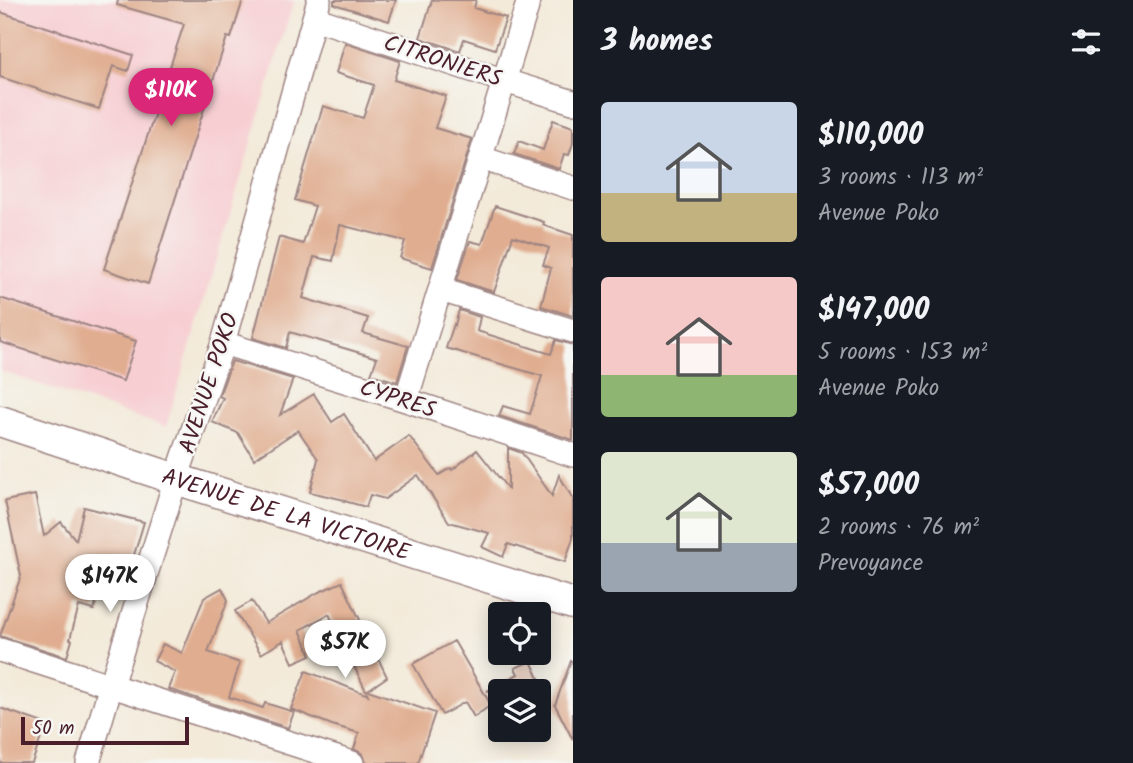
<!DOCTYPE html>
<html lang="en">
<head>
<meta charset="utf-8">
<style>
	:root { --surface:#171b24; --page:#242831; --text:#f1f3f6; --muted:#9ea1a6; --accent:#db2777 }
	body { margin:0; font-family:Kalam,sans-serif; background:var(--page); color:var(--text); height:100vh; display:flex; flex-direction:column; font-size:26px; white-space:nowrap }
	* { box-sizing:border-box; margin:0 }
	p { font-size:23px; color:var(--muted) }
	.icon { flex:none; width:38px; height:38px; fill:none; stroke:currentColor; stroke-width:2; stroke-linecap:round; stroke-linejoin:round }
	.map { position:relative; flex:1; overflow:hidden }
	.sheet { display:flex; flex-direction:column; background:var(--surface); width:560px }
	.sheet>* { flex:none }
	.buttons { position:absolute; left:488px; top:602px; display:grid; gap:14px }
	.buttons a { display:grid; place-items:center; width:63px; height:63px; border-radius:7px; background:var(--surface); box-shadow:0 4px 18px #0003; font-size:35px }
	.scale { position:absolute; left:21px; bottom:18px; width:168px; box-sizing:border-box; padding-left:7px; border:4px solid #4a1f2b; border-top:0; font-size:19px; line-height:24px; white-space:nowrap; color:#4a1f2b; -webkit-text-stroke:5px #f6f6f2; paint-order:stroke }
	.price { position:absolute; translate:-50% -60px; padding:0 16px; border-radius:24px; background:#fff; color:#222; font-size:23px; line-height:46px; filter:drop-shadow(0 2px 4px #0008) }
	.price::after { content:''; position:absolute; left:50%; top:42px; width:21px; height:16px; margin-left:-10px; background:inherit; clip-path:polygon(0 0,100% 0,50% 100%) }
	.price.active { background:var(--accent); color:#fff }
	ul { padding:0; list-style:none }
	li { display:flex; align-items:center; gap:21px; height:175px; padding:0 28px }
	li span { display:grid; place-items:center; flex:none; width:196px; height:140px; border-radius:7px; color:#555 }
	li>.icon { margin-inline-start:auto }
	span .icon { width:84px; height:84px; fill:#fffc; stroke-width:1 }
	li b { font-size:30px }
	h2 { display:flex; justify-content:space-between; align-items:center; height:84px; padding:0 28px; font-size:30px }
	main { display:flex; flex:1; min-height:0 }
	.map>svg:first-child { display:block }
</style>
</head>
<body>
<main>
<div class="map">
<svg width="573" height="763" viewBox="0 0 573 763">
	<rect width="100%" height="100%" fill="#f6f6f2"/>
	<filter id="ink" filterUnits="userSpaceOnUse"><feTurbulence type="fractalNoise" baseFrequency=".0143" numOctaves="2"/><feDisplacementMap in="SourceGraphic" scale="14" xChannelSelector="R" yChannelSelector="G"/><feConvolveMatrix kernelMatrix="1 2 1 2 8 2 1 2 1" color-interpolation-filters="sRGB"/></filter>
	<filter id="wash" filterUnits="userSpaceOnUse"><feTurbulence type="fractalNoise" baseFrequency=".00686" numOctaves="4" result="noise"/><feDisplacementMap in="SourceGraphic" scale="28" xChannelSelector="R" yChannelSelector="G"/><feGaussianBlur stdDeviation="1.57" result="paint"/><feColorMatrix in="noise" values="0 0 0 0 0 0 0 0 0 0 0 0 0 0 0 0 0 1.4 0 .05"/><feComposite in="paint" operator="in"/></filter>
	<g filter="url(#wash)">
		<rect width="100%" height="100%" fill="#f3ead9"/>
		<path fill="#f7cfd3" d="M 0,0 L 294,0 L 166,427 L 0,371 Z"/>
		<g id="blocks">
			<path fill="#e0ad90" d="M 118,0 L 243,0 L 231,38 L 227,37 L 148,284 L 104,269 L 184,24 L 117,5 Z
				M 334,0 L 396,0 L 389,21 L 334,4 Z
				M 432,0 L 476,0 L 474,8 L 506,18 L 495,49 L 464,39 L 460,51 L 420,38 Z
				M 0,12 L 133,55 L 128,71 L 113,66 L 99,109 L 0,77 Z
				M 345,43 L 400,61 L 394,80 L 446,96 L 435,128 L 472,139 L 432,268 L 400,258 L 405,241 L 340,225 L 333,261 L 314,257 L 303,298 L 368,318 L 363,333 L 408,346 L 397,382 L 371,374 L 377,358 L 290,332 L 286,348 L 253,338 L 279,237 L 303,244 L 315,206 L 295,200 L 323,106 L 363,118 L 374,85 L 336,73 Z
				M 553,120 L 573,127 L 573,143 L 569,155 L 564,154 L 559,169 L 514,154 L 519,141 L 543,150 Z
				M 495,206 L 544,222 L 543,225 L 573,235 L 573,316 L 541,306 L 551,268 L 543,265 L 549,248 L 513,236 L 494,292 L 457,280 L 470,241 L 482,244 Z
				M 0,298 L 136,341 L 123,381 L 0,342 Z
				M 459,310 L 480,317 L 477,331 L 551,354 L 556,340 L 573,345 L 573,440 L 499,416 L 503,406 L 530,414 L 542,376 L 446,348 L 454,324 L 455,325 Z
				M 232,361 L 293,379 L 280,415 L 314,394 L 332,422 L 344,414 L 374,461 L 409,436 L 439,475 L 451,468 L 452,470 L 477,450 L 508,489 L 508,448 L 522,453 L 552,496 L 559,475 L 573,499 L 573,538 L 565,562 L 508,544 L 503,557 L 482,547 L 489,533 L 449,522 L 418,475 L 385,499 L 370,495 L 366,507 L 344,501 L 345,500 L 310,492 L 318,459 L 298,430 L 254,459 L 238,433 L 212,422 L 223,398 L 219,396 Z
				M 35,495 L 44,536 L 61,522 L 76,540 L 84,507 L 144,522 L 124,588 L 102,582 L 94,610 L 79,606 L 70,639 L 72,640 L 67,657 L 0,636 L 21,576 L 5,501 Z
				M 342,582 L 387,677 L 368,690 L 435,713 L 418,763 L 366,763 L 363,754 L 354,749 L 359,733 L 332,725 L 291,709 L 306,671 L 368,695 L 329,614 L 300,630 L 311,655 L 293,663 L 283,641 L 261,654 L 235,611 L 252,601 L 266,623 L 319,592 Z
				M 222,588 L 228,600 L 208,652 L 240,663 L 229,697 L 263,708 L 265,703 L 294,712 L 288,728 L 168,689 L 175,672 L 154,661 L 163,644 L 182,653 L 204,598 Z
				M 454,641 L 491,705 L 474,717 L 465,702 L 442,715 L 413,664 Z
				M 531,661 L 545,691 L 487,691 L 518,674 L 515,668 Z
				M 571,661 L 573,662 L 573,740 L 555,705 Z
				M 0,708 L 46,724 L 32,763 L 0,763 Z"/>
		</g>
	</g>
	<g filter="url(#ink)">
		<use href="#blocks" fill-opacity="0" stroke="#9e8482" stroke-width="2"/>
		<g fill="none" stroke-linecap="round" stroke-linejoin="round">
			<g stroke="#9e8482" stroke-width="26">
				<path id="minor" d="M 314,18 L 505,81 L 573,102
					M 481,158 L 573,188
					M 441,290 L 573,331
					M 223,343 L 406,400 L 573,455
					M 406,400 L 529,0
					M 0,650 L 352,763
					M 88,763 L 111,685 L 176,479 L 223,343 L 319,0"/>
			</g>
			<g stroke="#9e8482" stroke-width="33">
				<g id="major">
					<path id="s1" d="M 0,421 L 176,479 L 573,604"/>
				</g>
			</g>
			<use href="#minor" stroke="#fff" stroke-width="23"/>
			<use href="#major" stroke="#fff" stroke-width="30"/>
		</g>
	</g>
	<g text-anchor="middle" stroke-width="5" stroke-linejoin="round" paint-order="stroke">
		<g font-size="23" fill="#4a1f2b" stroke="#f6f6f2">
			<text transform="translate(443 60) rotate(18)" y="8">CITRONIERS</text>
			<text transform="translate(208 383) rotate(-72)" y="8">AVENUE POKO</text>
			<text transform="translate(398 398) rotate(18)" y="8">CYPRES</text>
			<text dy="8" stroke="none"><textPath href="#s1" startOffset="301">AVENUE DE LA VICTOIRE</textPath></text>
		</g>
	</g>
</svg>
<div class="buttons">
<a><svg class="icon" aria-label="locate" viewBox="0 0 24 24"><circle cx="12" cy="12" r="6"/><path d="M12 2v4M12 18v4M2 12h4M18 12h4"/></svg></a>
<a><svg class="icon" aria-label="layers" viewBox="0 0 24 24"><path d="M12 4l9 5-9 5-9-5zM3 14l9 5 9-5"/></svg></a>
</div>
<div class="scale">50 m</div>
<b class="price active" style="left:171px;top:128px">$110K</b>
<b class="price" style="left:110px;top:614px">$147K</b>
<b class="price" style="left:345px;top:680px">$57K</b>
</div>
<section class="sheet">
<h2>3 homes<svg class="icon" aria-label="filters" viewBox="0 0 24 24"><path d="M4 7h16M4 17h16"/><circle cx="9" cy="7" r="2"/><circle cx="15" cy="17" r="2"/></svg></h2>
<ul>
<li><span style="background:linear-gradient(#c9d6e8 65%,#c2b280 0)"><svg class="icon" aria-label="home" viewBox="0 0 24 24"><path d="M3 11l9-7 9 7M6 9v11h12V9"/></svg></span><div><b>$110,000</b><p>3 rooms · 113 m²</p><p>Avenue Poko</p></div></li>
<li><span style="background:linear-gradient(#f6c9c9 70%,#8fb573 0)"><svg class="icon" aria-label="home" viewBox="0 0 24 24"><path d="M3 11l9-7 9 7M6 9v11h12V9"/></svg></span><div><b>$147,000</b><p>5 rooms · 153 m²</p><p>Avenue Poko</p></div></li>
<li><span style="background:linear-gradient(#dfe7d0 65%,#9aa5b1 0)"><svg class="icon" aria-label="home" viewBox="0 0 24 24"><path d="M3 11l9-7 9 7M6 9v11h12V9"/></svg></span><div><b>$57,000</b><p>2 rooms · 76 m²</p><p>Prevoyance</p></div></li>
</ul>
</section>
</main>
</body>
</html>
